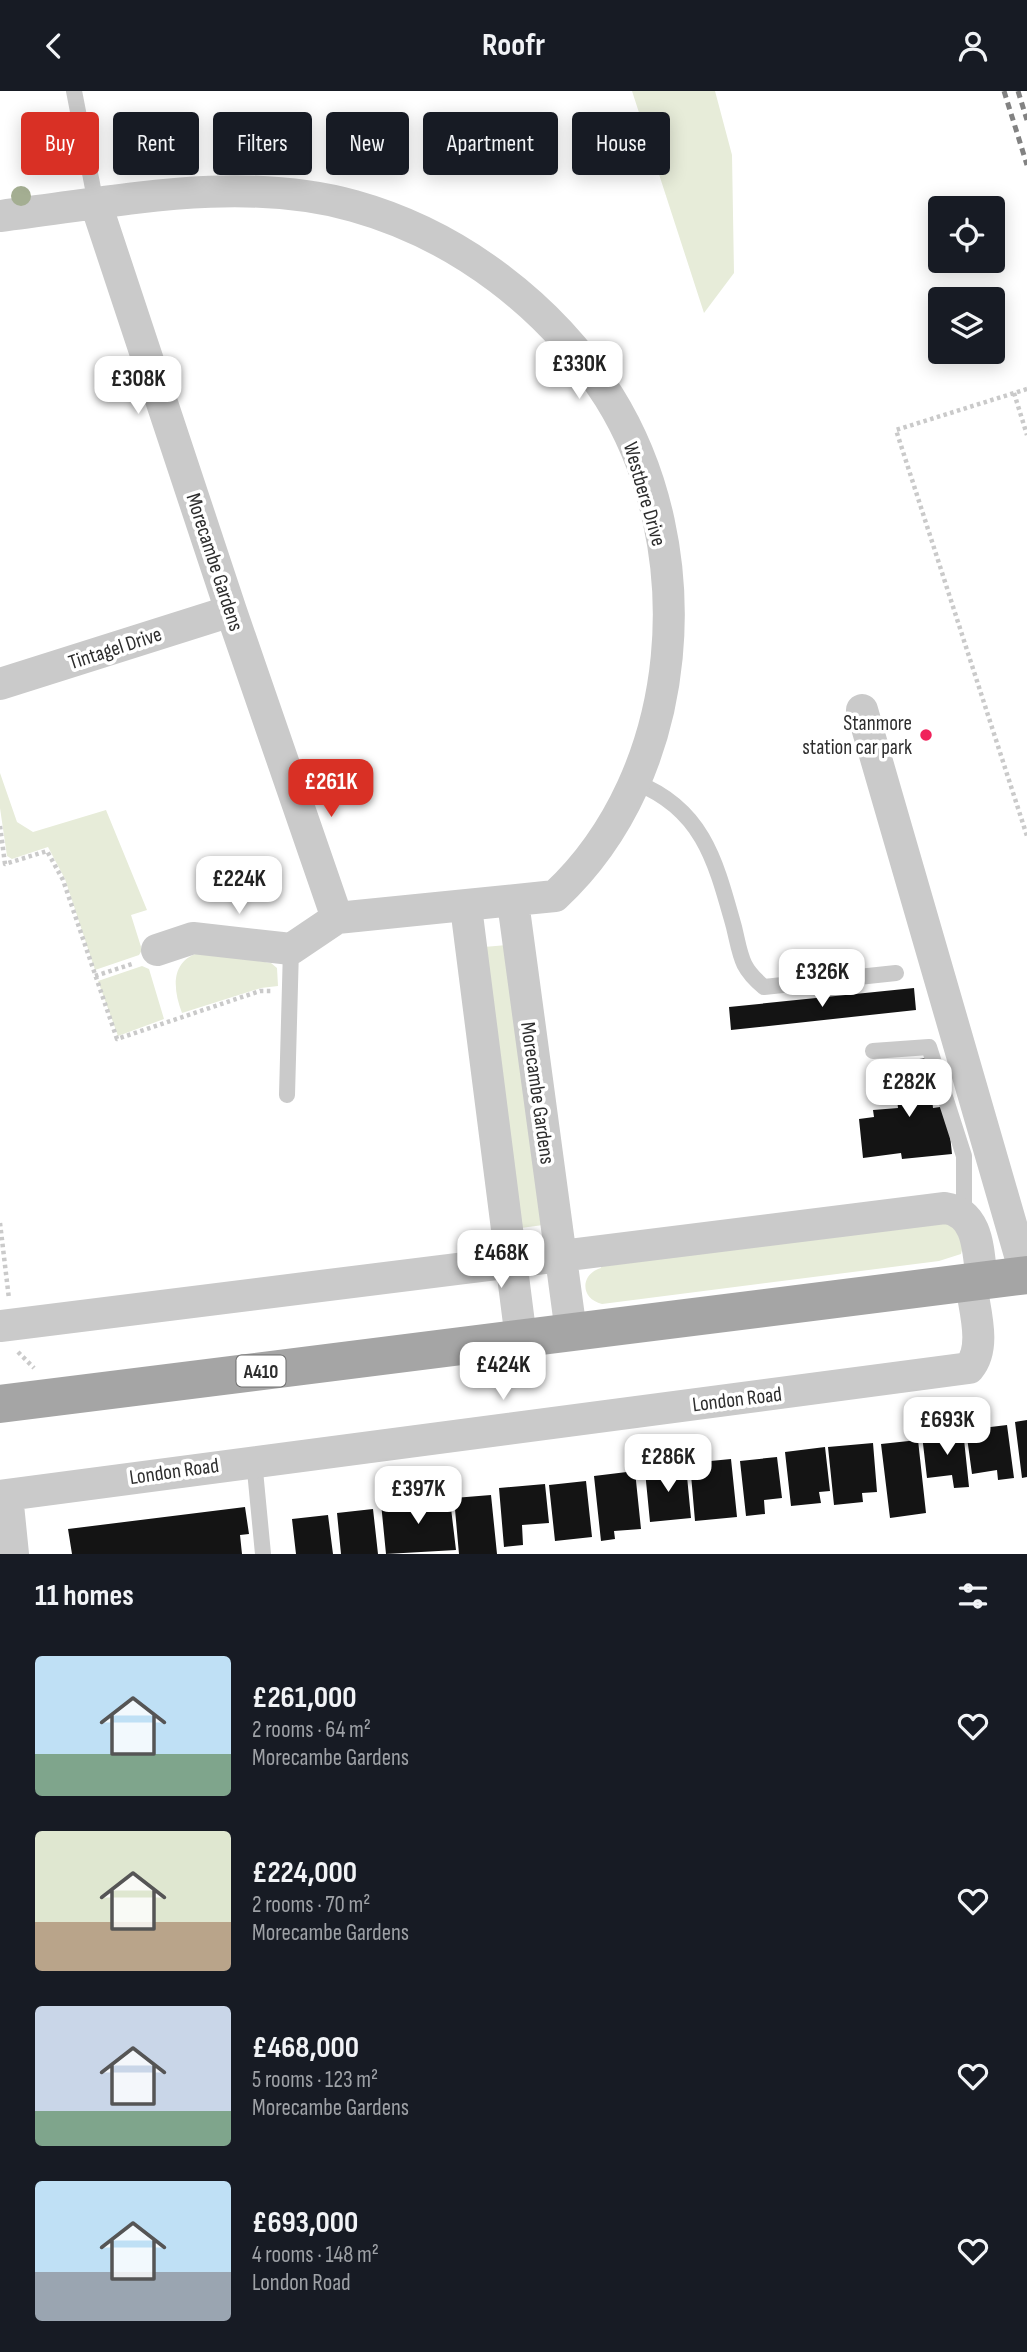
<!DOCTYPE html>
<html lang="en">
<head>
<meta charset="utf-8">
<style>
	:root { --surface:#171b24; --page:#242831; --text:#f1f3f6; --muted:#9ea1a6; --accent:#d93025 }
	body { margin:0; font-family:"Sofia Sans Condensed",sans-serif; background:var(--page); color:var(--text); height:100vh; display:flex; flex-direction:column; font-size:26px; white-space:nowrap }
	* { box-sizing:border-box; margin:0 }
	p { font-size:23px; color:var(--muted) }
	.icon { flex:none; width:38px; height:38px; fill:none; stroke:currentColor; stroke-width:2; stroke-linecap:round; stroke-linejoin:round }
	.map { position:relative; height:1463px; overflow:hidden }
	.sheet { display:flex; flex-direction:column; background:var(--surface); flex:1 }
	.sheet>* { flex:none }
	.banner { position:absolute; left:21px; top:21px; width:985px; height:63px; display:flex; gap:14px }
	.controls { position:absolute; left:928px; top:105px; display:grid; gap:14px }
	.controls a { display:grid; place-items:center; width:77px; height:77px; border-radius:7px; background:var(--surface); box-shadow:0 4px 18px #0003; font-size:35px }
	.price { position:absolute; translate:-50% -60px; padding:0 16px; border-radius:14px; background:#fff; color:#222; font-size:23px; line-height:46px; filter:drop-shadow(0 2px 4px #0008) }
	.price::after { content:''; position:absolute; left:50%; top:42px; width:21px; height:16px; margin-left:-10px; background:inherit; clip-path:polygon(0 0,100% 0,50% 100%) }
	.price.on { background:var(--accent); color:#fff }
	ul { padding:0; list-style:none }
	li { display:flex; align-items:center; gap:21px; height:175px; padding:0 35px }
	li span { display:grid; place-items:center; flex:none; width:196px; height:140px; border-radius:7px; color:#555 }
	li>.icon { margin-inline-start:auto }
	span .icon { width:84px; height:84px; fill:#fffc; stroke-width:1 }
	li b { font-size:30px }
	h2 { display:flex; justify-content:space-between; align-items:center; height:84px; padding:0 35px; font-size:30px }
	.tag { padding:0 24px; border-radius:7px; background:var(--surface); box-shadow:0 4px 18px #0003; font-size:24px; line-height:63px }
	.tag.on { background:var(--accent); color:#fff }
	header { display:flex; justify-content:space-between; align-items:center; height:91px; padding:0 35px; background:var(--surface); font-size:32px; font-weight:700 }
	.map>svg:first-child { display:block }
</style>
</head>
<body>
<header><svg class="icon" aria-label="back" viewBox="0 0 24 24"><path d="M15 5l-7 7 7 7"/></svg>Roofr<svg class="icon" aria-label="person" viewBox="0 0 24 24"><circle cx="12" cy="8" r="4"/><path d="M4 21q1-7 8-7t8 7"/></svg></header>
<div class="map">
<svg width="1027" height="1463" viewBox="0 0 1027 1463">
	<rect width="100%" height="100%" fill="#fff"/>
	<path fill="#e7ecd9" d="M 632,0 L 715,0 L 732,64 L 734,182 L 704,222 Z
		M 0,682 L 17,731 L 33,741 L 106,719 L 147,819 L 131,824 L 142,859 L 139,864 L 95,879 L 65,788 L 48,756 L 12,768 L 7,765 L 0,717 Z
		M 507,854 L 543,1134 L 521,1137 L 484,856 Z
		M 202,861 L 271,872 L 277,877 L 278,895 L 261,897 L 182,922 C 172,896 171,868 202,861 Z
		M 142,875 L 149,878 L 164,928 L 118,945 L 98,890 Z
		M 937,1127 L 957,1136 L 963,1155 L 961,1163 L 939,1170 L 602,1213 C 580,1208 580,1183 601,1177 L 601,1169 Z"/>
	<path fill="#141414" d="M 914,897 L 916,919 L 731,939 L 729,916 Z
		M 928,967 L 933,1017 L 947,1015 L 952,1063 L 902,1068 L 901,1062 L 863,1067 L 859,1028 L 874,1026 L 873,1019 L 898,1017 L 893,971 Z
		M 1027,1329 L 1027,1386 L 1022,1387 L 1015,1331 Z
		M 1007,1334 L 1014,1387 L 998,1389 L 997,1379 L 972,1383 L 966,1339 Z
		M 963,1339 L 969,1396 L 954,1397 L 952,1384 L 927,1387 L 922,1344 Z
		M 918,1349 L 926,1422 L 890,1427 L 881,1353 Z
		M 873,1352 L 877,1401 L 862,1402 L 863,1411 L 834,1414 L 828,1356 Z
		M 825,1356 L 830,1400 L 819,1401 L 821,1412 L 791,1415 L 785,1361 Z
		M 777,1366 L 782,1407 L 764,1409 L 765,1423 L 746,1425 L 740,1370 Z
		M 731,1368 L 737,1426 L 695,1430 L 690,1372 Z
		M 686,1375 L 691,1427 L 650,1431 L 645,1380 Z
		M 635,1380 L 641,1438 L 614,1440 L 615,1448 L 601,1450 L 594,1385 Z
		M 586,1390 L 592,1446 L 555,1450 L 549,1394 Z
		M 545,1393 L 549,1432 L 522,1434 L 523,1454 L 504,1456 L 499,1397 Z
		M 491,1404 L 497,1463 L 459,1463 L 454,1407 Z
		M 430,1407 L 430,1411 L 450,1409 L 456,1459 L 386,1463 L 381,1412 Z
		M 245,1416 L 249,1443 L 240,1444 L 242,1463 L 72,1463 L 68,1438 Z
		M 373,1418 L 378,1463 L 341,1463 L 337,1422 Z
		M 328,1424 L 333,1463 L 296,1463 L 292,1428 Z"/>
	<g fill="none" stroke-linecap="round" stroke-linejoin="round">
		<path stroke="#cacaca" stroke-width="4.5" stroke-dasharray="3.5 3.5" stroke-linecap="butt" d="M 1027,298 L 896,339 L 1027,745
			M 1014,302 L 1027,344
			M 0,735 L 5,773 L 47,760 L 63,789 L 117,948 L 260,900 L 272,900
			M 95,885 L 132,873
			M 0,1132 L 9,1208
			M 18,1261 L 34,1277"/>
		<path stroke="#cacaca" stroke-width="16" d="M 74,0 L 96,113
			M 637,692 C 704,719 716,772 734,836 C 741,865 740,876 764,896 L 896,882
			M 873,960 L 929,956 L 964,1065 L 964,1122
			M 287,1004 L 291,858
			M 254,1369 L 263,1463"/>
		<path stroke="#cacaca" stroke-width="32" d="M 0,125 C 116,111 239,83 354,115 C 458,144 551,215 609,306 C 703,457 687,682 555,805 L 337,827 L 231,520 L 96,113
			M 0,593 L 231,520
			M 862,619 L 1026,1185
			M 513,811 L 571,1241
			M 466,816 L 521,1248
			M 157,859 L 193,847 L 291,858 L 337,827
			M 0,1235 L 945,1117 C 980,1122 978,1162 982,1191
			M 7,1404 L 13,1463
			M 0,1405 L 969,1277 C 987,1256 974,1218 971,1192"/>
		<path stroke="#a5a5a5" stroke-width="38" d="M 0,1313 L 1027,1184"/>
		<path stroke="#828282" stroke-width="5" stroke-dasharray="7 5" stroke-linecap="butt" d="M 1004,0 L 1027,74
			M 1018,0 L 1027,29"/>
	</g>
	<circle fill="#a4ae92" cx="21" cy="105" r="10"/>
	<circle fill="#f0225b" stroke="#fff" stroke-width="2.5" cx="926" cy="644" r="7"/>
	<g text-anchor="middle" stroke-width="7" stroke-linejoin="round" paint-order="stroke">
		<rect fill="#fff" stroke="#6c6c6c" stroke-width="2" x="236.5" y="1264.5" width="49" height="31" rx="5"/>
		<g font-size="19" font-weight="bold" fill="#2d2d2d">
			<text x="261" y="1287">A410</text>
		</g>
		<g font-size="21" fill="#2d2d2d" stroke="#fff">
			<text transform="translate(645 403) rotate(74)" y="7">Westbere Drive</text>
			<text transform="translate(215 471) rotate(72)" y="7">Morecambe Gardens</text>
			<text transform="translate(115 557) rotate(-18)" y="7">Tintagel Drive</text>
			<text transform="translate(538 1002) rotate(82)" y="7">Morecambe Gardens</text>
			<text transform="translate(737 1308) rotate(-7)" y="7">London Road</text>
			<text transform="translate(174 1380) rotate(-8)" y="7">London Road</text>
		</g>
		<g font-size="21" fill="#2d2d2d" stroke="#fff" text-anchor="end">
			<text x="912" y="639">Stanmore<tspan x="912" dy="24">station car park</tspan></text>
		</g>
	</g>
</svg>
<div class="controls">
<a><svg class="icon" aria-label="locate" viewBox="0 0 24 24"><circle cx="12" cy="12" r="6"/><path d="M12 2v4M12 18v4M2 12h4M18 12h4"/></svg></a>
<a><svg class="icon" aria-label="layers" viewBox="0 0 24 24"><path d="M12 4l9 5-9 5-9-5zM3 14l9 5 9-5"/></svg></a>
</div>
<b class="price" style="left:579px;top:310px">£330K</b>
<b class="price" style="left:138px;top:325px">£308K</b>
<b class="price on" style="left:331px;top:728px">£261K</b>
<b class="price" style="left:239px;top:825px">£224K</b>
<b class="price" style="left:822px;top:918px">£326K</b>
<b class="price" style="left:909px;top:1028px">£282K</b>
<b class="price" style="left:501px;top:1199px">£468K</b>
<b class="price" style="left:503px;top:1311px">£424K</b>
<b class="price" style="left:947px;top:1366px">£693K</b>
<b class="price" style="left:668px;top:1403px">£286K</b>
<b class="price" style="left:418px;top:1435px">£397K</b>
<div class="banner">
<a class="tag on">Buy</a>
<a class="tag">Rent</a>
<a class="tag">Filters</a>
<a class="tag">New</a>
<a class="tag">Apartment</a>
<a class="tag">House</a>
</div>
</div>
<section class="sheet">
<h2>11 homes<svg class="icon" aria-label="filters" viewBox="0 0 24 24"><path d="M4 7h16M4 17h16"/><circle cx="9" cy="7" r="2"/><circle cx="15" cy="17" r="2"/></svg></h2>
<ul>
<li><span style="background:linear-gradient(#bfe0f5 70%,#7fa58c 0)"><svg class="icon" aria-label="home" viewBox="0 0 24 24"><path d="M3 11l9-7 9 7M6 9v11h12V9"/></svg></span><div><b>£261,000</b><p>2 rooms · 64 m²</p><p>Morecambe Gardens</p></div><svg class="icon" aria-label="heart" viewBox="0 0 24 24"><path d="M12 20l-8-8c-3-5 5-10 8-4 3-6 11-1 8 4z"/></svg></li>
<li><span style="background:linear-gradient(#dfe7d0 65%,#b9a48a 0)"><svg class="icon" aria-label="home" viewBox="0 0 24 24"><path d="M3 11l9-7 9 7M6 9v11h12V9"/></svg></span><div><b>£224,000</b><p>2 rooms · 70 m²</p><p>Morecambe Gardens</p></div><svg class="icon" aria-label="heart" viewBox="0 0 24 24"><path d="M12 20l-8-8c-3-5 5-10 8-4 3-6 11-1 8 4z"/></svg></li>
<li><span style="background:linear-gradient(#c9d6e8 75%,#7fa58c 0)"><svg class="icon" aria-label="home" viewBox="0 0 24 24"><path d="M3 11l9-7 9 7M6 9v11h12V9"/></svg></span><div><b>£468,000</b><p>5 rooms · 123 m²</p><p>Morecambe Gardens</p></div><svg class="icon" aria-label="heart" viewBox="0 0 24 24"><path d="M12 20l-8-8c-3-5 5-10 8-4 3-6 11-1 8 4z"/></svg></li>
<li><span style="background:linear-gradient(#bfe0f5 65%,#9aa5b1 0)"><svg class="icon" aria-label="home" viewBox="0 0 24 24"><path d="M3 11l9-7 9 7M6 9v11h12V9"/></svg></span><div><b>£693,000</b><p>4 rooms · 148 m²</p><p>London Road</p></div><svg class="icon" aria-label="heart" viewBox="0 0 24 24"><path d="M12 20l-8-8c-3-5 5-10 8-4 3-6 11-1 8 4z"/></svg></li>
</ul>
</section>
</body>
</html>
